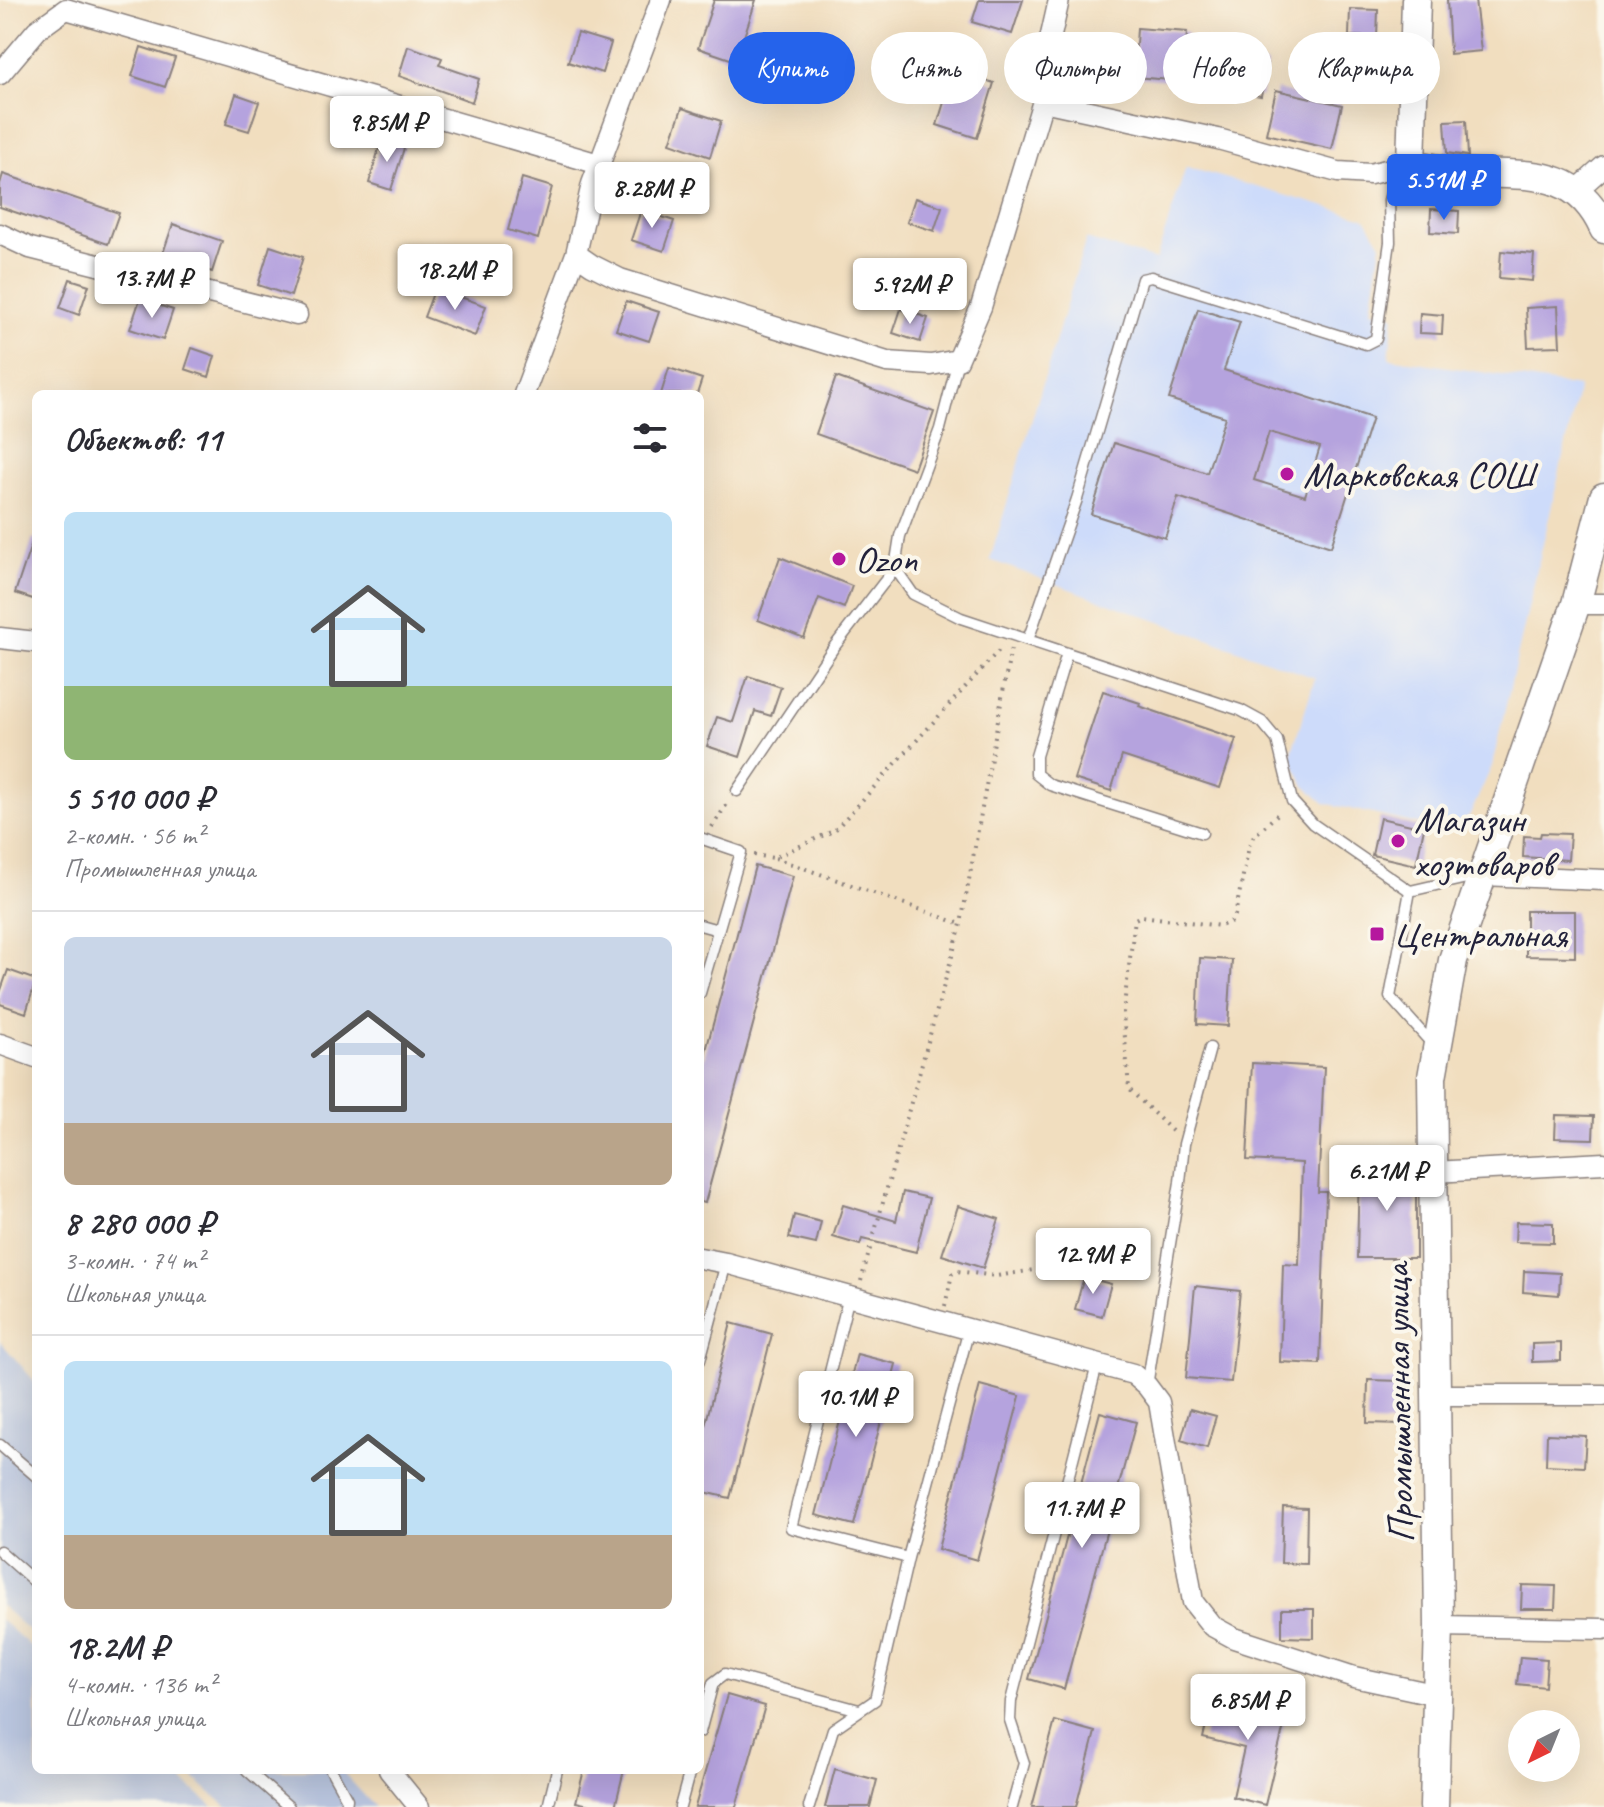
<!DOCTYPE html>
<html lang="ru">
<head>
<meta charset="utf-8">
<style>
	:root { --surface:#fff; --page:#f2f2f3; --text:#2b2b33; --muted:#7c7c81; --line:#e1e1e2; --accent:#2563eb }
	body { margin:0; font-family:Caveat,sans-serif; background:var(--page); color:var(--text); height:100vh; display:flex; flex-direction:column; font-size:30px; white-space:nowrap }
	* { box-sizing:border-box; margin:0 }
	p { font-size:26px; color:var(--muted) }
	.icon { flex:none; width:44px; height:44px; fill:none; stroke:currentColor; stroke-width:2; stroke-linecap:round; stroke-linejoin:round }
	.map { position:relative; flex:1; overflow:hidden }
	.side { position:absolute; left:32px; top:390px; width:672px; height:1384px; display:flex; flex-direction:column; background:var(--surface); border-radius:12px; box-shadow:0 8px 32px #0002 }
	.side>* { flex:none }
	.top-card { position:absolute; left:728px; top:32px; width:756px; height:72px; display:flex; gap:16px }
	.needle { width:52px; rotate:223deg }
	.tools { position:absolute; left:1508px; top:1710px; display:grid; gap:16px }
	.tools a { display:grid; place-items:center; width:72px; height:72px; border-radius:50%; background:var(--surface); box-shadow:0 8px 32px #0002; font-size:40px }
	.price { position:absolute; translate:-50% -68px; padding:0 18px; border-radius:8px; background:#fff; color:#222; font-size:26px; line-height:52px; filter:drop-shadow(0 2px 4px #0008) }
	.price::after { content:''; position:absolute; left:50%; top:48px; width:24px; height:18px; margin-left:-12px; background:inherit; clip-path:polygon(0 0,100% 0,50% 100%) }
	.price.active { background:var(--accent); color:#fff }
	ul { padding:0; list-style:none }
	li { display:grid; align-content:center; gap:16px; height:424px; padding:0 32px }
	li+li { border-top:2px solid var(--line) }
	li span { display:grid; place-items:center; height:248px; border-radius:12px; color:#555 }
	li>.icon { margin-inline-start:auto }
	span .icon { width:144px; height:144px; fill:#fffc; stroke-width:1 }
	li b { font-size:34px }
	h2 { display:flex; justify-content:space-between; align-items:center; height:96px; padding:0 32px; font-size:34px }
	.pill { padding:0 28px; border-radius:36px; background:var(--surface); box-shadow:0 8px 32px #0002; font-size:28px; line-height:72px }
	.pill.active { background:var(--accent); color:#fff }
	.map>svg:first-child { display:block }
</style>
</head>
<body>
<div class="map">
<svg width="1604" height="1807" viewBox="0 0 1604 1807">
	<rect width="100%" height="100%" fill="#fbf7ec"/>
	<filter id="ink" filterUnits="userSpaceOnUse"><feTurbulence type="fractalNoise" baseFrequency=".0125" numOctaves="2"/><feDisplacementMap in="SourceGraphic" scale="16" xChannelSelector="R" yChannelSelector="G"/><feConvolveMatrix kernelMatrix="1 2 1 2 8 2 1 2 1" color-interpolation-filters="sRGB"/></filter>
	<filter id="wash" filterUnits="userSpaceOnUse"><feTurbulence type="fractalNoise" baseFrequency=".006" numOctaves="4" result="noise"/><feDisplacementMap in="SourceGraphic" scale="32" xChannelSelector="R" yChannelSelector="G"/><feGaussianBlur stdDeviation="1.8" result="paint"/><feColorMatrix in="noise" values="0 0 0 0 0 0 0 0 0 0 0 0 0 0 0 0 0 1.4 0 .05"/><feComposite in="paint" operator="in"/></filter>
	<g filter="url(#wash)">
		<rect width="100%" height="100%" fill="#f1debf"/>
		<path fill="#cddbfa" d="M 1186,167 L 1365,218 L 1381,244 L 1371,310 L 1394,315 L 1389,358 L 1579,387 L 1492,766 L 1470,815 L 1448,831 L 1324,803 L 1305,786 L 1290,758 L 1315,678 L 990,560 L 1086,239 L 1156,260 Z"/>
		<path fill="#b9c5de" d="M 0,1341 L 36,1383 L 36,1637 L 0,1605 Z
			M 0,1619 L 36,1651 L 36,1770 L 171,1770 L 213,1807 L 0,1807 Z
			M 185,1770 L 341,1770 L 375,1807 L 227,1807 Z"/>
		<g id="blocks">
			<path fill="#b5a3de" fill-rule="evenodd" d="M 714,0 L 756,0 L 736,61 L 698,48 Z
				M 979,0 L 1023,0 L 1012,34 L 972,22 Z
				M 1447,0 L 1475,0 L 1481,51 L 1450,54 Z
				M 1350,9 L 1378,10 L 1377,37 L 1349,36 Z
				M 1137,28 L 1187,32 L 1183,81 L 1134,77 Z
				M 578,33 L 611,43 L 602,73 L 568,62 Z
				M 408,46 L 442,58 L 439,65 L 479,79 L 472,102 L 399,76 Z
				M 141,47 L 175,58 L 165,87 L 132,76 Z
				M 1375,51 L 1395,52 L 1394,72 L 1374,72 Z
				M 1235,58 L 1267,64 L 1261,96 L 1229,91 Z
				M 954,70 L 994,83 L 977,138 L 937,125 Z
				M 1276,90 L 1342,105 L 1332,149 L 1266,134 Z
				M 236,94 L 259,102 L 249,131 L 226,124 Z
				M 682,108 L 721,121 L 710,157 L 670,143 Z
				M 1466,120 L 1468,156 L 1447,153 L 1445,121 Z
				M 382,138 L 405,145 L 391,190 L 369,183 Z
				M 3,174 L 119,213 L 108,244 L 0,207 L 0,184 Z
				M 522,178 L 552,187 L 538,239 L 508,230 Z
				M 915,198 L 942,207 L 934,231 L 907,222 Z
				M 1431,209 L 1459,211 L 1458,234 L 1430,232 Z
				M 641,210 L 674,221 L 664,251 L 631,240 Z
				M 173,224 L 222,241 L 212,272 L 162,256 Z
				M 270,246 L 303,257 L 291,296 L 258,285 Z
				M 1501,251 L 1534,254 L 1532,281 L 1499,278 Z
				M 70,279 L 89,285 L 79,315 L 60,308 Z
				M 435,288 L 486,306 L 475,336 L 424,317 Z
				M 140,299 L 173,310 L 163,340 L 130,329 Z
				M 626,301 L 659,312 L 649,341 L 616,330 Z
				M 1558,306 L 1560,346 L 1528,347 L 1526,308 Z
				M 901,309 L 928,318 L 920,342 L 893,333 Z
				M 1198,309 L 1240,322 L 1224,370 L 1372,418 L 1331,547 L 1178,497 L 1165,538 L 1091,514 L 1114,443 L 1207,473 L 1225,417 L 1169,399 ZM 1269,432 L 1320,447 L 1305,496 L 1254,480 Z
				M 1420,313 L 1443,315 L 1442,334 L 1419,333 Z
				M 192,348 L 215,356 L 209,377 L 185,369 Z
				M 669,368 L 702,379 L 697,394 L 661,394 Z
				M 836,377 L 934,412 L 914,469 L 816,434 Z
				M 33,539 L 36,540 L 36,600 L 15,593 Z
				M 780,557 L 852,586 L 844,608 L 819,598 L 804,638 L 758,620 Z
				M 748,676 L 781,687 L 771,716 L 755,711 L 740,757 L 707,746 L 717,717 L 733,722 Z
				M 1103,691 L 1140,703 L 1139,706 L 1236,739 L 1220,788 L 1122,756 L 1111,791 L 1074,779 Z
				M 1380,818 L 1424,828 L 1416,865 L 1372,855 Z
				M 1541,833 L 1570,834 L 1568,860 L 1523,857 L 1524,836 L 1540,837 Z
				M 755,866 L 793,876 L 705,1203 L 700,1202 L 700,1073 Z
				M 1526,911 L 1575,911 L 1575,957 L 1526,956 Z
				M 1200,958 L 1232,960 L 1228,1026 L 1197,1024 Z
				M 8,970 L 36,980 L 26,1013 L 0,1004 L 0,993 Z
				M 1252,1063 L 1324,1067 L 1318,1192 L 1326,1192 L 1320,1364 L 1280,1362 L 1283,1264 L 1299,1265 L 1302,1163 L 1247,1160 Z
				M 1556,1115 L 1594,1116 L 1593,1139 L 1555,1138 Z
				M 1359,1166 L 1416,1167 L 1416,1258 L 1357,1258 Z
				M 903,1192 L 929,1198 L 916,1252 L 862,1239 L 860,1245 L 833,1237 L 843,1205 L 896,1221 Z
				M 958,1206 L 999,1219 L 983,1268 L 942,1255 Z
				M 794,1215 L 821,1222 L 816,1244 L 789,1238 Z
				M 1516,1222 L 1553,1223 L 1553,1243 L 1515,1242 Z
				M 1524,1271 L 1560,1273 L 1559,1295 L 1523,1292 Z
				M 1084,1277 L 1111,1284 L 1102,1316 L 1075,1309 Z
				M 1195,1286 L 1240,1291 L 1231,1382 L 1186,1378 Z
				M 731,1323 L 772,1334 L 730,1498 L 700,1491 L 700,1446 Z
				M 1561,1343 L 1561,1361 L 1532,1362 L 1532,1344 Z
				M 857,1354 L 896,1364 L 854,1525 L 816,1515 Z
				M 1368,1380 L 1403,1381 L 1402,1424 L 1367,1423 Z
				M 980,1385 L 1020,1396 L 977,1560 L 938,1549 Z
				M 1190,1409 L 1216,1416 L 1207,1448 L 1181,1440 Z
				M 1100,1412 L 1136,1422 L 1064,1689 L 1029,1679 Z
				M 1547,1434 L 1586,1436 L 1584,1467 L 1546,1465 Z
				M 1283,1507 L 1307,1508 L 1306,1564 L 1281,1563 Z
				M 1522,1585 L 1556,1586 L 1555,1609 L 1521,1609 Z
				M 1282,1609 L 1314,1609 L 1314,1638 L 1282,1637 Z
				M 1520,1657 L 1547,1659 L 1545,1687 L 1517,1684 Z
				M 727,1695 L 765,1706 L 736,1807 L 695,1807 Z
				M 1213,1695 L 1287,1713 L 1265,1805 L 1233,1797 L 1244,1748 L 1203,1738 Z
				M 1055,1721 L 1095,1732 L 1076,1807 L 1032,1807 Z
				M 835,1769 L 877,1780 L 870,1807 L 825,1807 Z
				M 584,1770 L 624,1770 L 615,1807 L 598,1807 L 576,1802 Z"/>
		</g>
	</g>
	<g filter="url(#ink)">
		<use href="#blocks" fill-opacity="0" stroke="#8a807d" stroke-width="2"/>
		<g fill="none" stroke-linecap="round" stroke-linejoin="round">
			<g stroke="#8a807d" stroke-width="13">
				<path id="lane" d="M 958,360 L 940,429 L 900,536 L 895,568 L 913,594 L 961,618 L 1240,710 L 1262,722 L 1277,740 L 1292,801 L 1313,824 L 1410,891
					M 1028,640 L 1077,499 L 1142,279 L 1151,277 L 1366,344 L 1376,339 L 1390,242 L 1389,200 L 1394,183 L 1407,169
					M 1067,653 L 1036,756 L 1036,774 L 1050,785 L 1202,833
					M 737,791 L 834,647 L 895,568
					M 700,838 L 741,852 L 700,993
					M 700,925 L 718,930
					M 1433,1045 L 1390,997 L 1410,891 L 1480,875
					M 849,1296 L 791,1528 L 908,1558 L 969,1329
					M 700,1360 L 726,1263
					M 1147,1386 L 1180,1182 L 1184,1144 L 1210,1048
					M 0,1445 L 36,1476
					M 0,1551 L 36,1583
					M 700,1732 L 713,1683 L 725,1674 L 859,1710
					M 247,1770 L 289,1807
					M 331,1770 L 347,1799 L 346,1807
					M 548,1807 L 557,1770
					M 680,1807 L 690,1770
					M 809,1807 L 833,1729 L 875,1700 L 908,1558
					M 1012,1807 L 1024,1763 L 1010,1720 L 1011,1701 L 1097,1365"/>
			</g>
			<g stroke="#8a807d" stroke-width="23">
				<path id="street" d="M 0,74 L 37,30 L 66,9 L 599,164
					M 1043,101 L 1218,139 L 1338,172 L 1370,174 L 1411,164
					M 1576,191 L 1604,166
					M 0,234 L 30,248 L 297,315
					M 576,254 L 592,265 L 620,279 L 887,362 L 931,365 L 958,360 L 981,307 L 1043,101 L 1047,53 L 1059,0
					M 524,394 L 576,254 L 592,184 L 661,0
					M 1576,604 L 1604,604
					M 0,638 L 36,642
					M 1482,875 L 1604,880
					M 0,1044 L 36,1057
					M 1433,1172 L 1604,1163
					M 700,1258 L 726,1263 L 1133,1374 L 1147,1386 L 1159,1402 L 1193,1602 L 1212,1626 L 1234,1638 L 1354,1677 L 1438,1695
					M 1437,1395 L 1604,1395
					M 1439,1626 L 1604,1629
					M 389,1770 L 419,1807"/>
			</g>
			<g stroke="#8a807d" stroke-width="31">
				<path id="secondary" d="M 1416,0 L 1411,164 C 1427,167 1444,170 1460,172 C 1520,178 1574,162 1604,229
					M 1434,1807 L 1439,1626 L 1432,1077 L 1453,960 L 1576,604 L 1604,497"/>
			</g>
			<path stroke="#8a807d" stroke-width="4" stroke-dasharray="2 6" stroke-linecap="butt" d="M 712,827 L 729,801
				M 754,855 L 774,858 L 835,830 L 1002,647
				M 775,858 L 961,924
				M 1172,1131 L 1129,1089 L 1123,1013 L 1135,919 L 1141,916 L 1220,926 L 1230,922 L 1235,915 L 1249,846 L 1253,837 L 1281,811
				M 861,1281 L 961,924 L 1011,648
				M 945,1306 L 952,1274 L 957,1271 L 997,1276 L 1155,1250"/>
			<use href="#lane" stroke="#fff" stroke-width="10"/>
			<use href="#street" stroke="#fff" stroke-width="20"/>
			<use href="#secondary" stroke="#fff" stroke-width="28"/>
		</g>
	</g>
	<g fill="#b5179e" stroke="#fbf7ec" stroke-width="3">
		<circle cx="1287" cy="474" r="8"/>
		<circle cx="839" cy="559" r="8"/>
		<circle cx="1398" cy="841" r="8"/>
		<rect x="1369" y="926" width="16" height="16" rx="4"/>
	</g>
	<g text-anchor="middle" stroke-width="8" stroke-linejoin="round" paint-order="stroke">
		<g font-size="38" fill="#22223b" stroke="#fbf7ec" text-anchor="start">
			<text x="1303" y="487">Марковская СОШ</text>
			<text x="855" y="572">Ozon</text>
			<text x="1414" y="832">Магазин<tspan x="1414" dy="44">хозтоваров</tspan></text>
			<text x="1393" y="947">Центральная</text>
		</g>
		<g font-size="38" fill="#22223b" stroke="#fbf7ec">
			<text transform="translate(1398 1403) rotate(-91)" y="13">Промышленная улица</text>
		</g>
	</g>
</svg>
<div class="tools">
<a><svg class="needle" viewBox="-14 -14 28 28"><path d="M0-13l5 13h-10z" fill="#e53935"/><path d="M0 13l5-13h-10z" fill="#7c7c81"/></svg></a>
</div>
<b class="price" style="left:387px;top:164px">9.85M ₽</b>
<b class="price active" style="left:1444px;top:222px">5.51M ₽</b>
<b class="price" style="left:652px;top:230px">8.28M ₽</b>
<b class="price" style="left:455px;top:312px">18.2M ₽</b>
<b class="price" style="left:152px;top:320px">13.7M ₽</b>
<b class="price" style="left:910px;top:326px">5.92M ₽</b>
<b class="price" style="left:1387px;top:1213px">6.21M ₽</b>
<b class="price" style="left:1093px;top:1296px">12.9M ₽</b>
<b class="price" style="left:856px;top:1439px">10.1M ₽</b>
<b class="price" style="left:1082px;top:1550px">11.7M ₽</b>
<b class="price" style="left:1248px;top:1742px">6.85M ₽</b>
<div class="top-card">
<a class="pill active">Купить</a>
<a class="pill">Снять</a>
<a class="pill">Фильтры</a>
<a class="pill">Новое</a>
<a class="pill">Квартира</a>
</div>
<section class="side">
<h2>Объектов: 11<svg class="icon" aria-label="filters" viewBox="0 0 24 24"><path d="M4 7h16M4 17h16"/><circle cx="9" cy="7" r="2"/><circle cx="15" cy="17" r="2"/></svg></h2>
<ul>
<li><span style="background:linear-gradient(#bfe0f5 70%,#8fb573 0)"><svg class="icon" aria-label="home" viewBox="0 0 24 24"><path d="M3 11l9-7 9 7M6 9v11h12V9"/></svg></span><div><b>5 510 000 ₽</b><p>2-комн. · 56 m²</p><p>Промышленная улица</p></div></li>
<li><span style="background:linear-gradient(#c9d6e8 75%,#b9a48a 0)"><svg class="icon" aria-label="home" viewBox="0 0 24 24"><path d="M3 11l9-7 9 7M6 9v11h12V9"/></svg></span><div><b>8 280 000 ₽</b><p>3-комн. · 74 m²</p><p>Школьная улица</p></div></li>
<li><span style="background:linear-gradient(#bfe0f5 70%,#b9a48a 0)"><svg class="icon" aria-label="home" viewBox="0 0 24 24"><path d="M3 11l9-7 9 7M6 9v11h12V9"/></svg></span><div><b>18.2M ₽</b><p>4-комн. · 136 m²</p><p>Школьная улица</p></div></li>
</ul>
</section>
</div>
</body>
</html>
